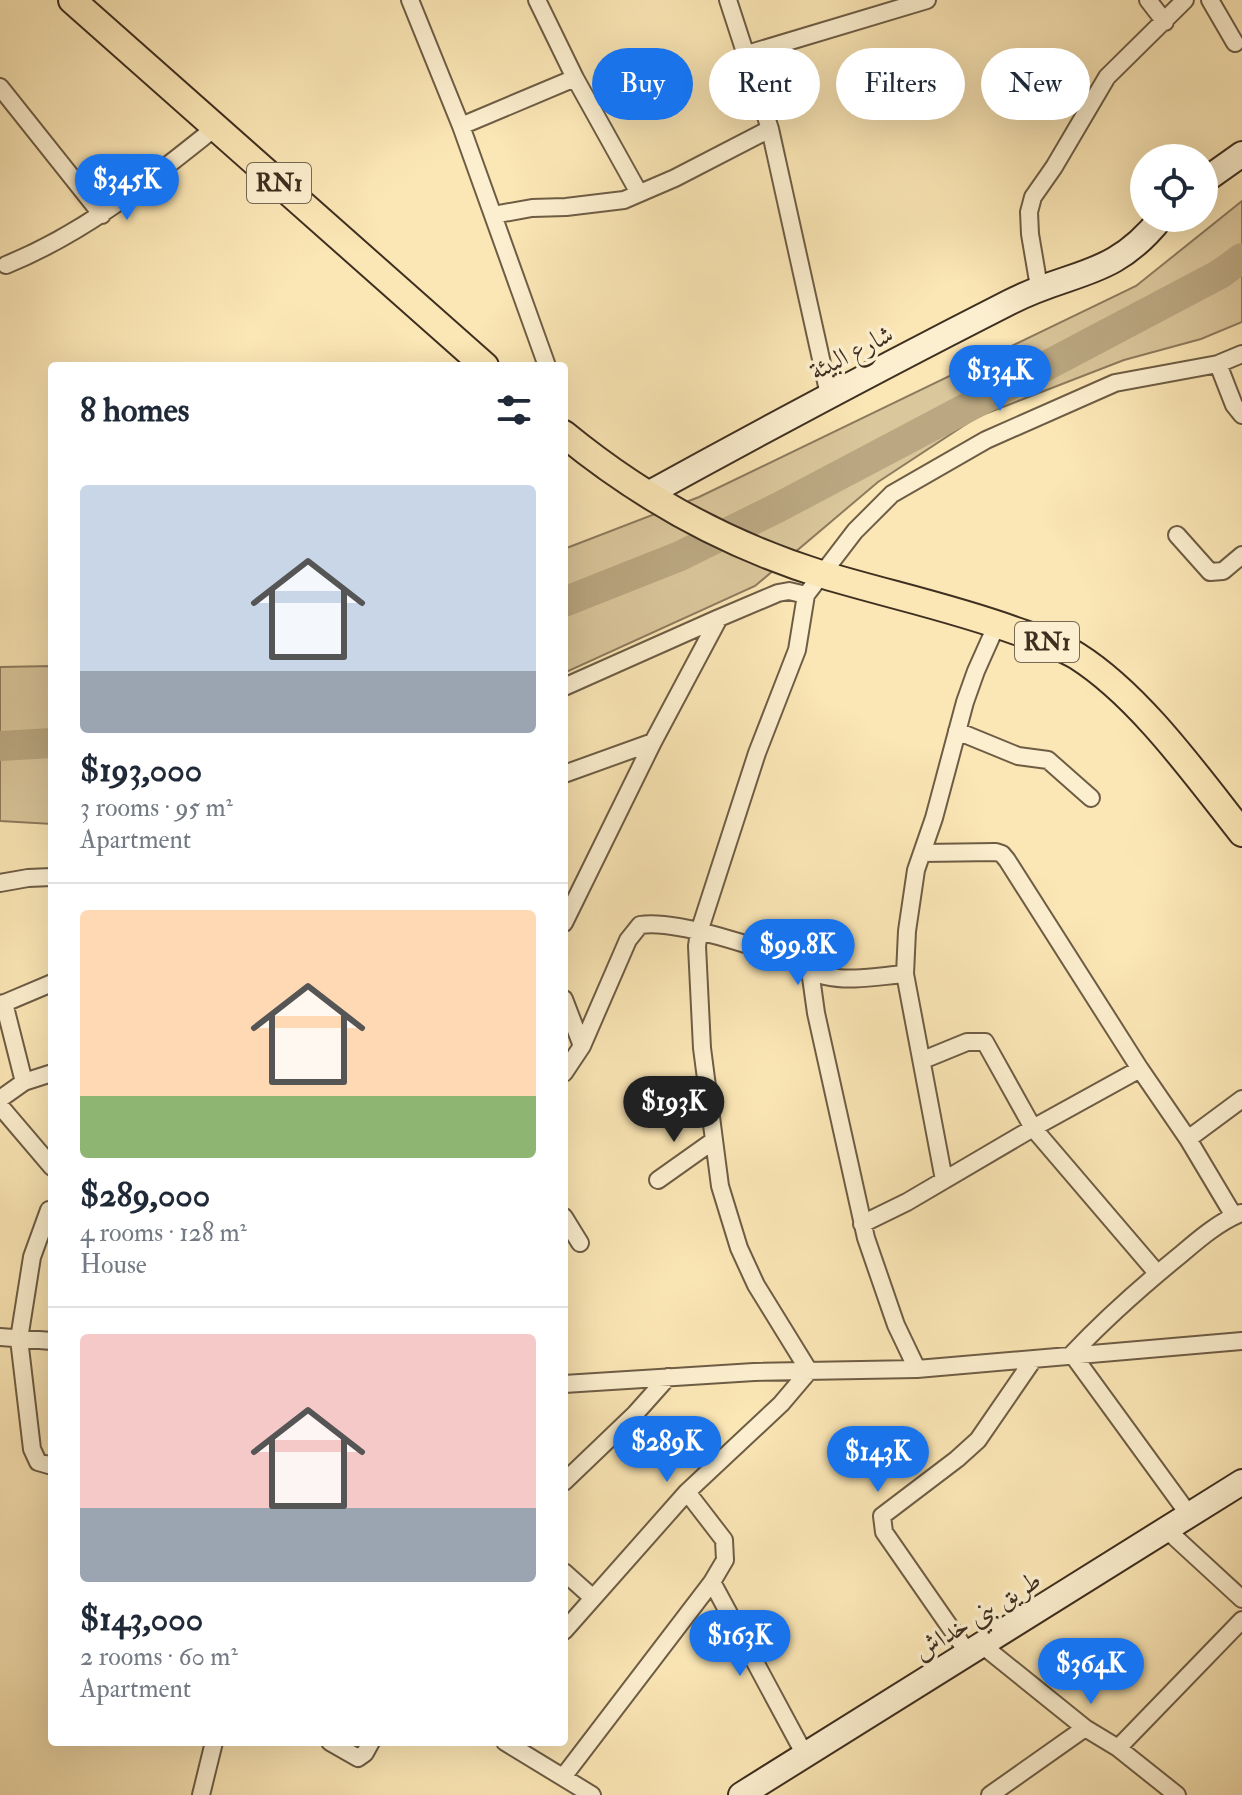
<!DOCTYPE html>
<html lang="en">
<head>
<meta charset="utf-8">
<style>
	:root { --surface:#fff; --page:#f6f6f7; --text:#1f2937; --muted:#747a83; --line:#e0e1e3; --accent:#1a73e8 }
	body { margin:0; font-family:"IM FELL Double Pica",Amiri,serif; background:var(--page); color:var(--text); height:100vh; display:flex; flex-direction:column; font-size:30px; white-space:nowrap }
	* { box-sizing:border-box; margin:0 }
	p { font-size:26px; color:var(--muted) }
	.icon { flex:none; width:44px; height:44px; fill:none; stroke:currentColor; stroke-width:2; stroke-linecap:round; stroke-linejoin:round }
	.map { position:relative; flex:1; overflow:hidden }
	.sheet { position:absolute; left:48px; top:362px; width:520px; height:1384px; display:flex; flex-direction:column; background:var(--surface); border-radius:8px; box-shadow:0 8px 32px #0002 }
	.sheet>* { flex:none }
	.banner { position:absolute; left:592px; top:48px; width:530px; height:72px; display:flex; gap:16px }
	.controls { position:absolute; left:1130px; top:144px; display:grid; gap:16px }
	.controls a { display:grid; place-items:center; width:88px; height:88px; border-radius:50%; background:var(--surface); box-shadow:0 8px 32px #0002; font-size:40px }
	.price { position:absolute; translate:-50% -68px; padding:0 18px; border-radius:28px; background:var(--accent); color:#fff; font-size:26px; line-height:52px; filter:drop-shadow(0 2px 4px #0008) }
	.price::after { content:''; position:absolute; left:50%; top:48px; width:24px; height:18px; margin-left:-12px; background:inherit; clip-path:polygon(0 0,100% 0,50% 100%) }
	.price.on { background:#222; color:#fff }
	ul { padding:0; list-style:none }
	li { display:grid; align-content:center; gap:16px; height:424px; padding:0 32px }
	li+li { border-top:2px solid var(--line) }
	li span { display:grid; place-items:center; height:248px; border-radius:8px; color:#555 }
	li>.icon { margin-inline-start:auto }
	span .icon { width:144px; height:144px; fill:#fffc; stroke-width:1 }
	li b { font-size:34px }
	h2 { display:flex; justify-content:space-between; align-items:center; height:96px; padding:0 32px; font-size:34px }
	.pill { padding:0 28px; border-radius:36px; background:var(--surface); box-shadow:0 8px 32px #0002; font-size:28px; line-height:72px }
	.pill.on { background:var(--accent); color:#fff }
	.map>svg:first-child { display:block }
</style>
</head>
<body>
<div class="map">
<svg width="1242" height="1795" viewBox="0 0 1242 1795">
	<rect width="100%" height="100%" fill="#fbe6b5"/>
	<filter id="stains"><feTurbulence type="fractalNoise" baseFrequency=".0025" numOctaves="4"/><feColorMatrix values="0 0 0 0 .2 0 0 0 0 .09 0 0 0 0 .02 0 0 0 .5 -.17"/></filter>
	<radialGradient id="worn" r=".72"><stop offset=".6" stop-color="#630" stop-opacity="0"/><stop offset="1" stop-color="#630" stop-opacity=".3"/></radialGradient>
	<path fill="#dbc79c" stroke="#8d7b5e" stroke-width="2" d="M 1242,201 L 1242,322 L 1201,339 L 1124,360 L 977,417 L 878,482 L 755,586 L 564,673 L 564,549 L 699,497 L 1136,286 Z
		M 52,666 L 52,824 L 0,821 L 0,667 Z"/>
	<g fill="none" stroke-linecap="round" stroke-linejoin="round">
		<path stroke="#bba882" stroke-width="30" d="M 564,602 L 680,556 L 779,507 L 1220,274 L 1242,258
			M 0,746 L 52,743"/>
		<g stroke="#6e5d45" stroke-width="20">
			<path id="street" d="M 410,0 L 461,126 L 547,366
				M 537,0 L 575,78 L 639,193
				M 728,0 L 770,129 L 829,395
				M 1148,0 L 1165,22
				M 1210,0 L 1235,43
				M 747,54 L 927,0
				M 0,87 L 102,215
				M 461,126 L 575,78
				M 493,215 L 532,208 L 566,207 L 624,200 L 675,178 L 770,129
				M 6,265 C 87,232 148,181 216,127
				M 1039,287 L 1030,234 L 1029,212 L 1033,197 L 1054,167 L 1107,77 L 1185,0
				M 1218,364 L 1234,405 L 1242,415
				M 1177,535 L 1210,572 L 1223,571 L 1242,555
				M 564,687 L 719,618
				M 957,731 L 1018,756 L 1048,760 L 1091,798
				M 564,774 L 653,742
				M 922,853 L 996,852 L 1002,854 L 1007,860 L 1140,1069 L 1188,1139 L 1234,1216
				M 0,883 L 28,878 L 52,877
				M 564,923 L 653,742 L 719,618 L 778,593 L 789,591 L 806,595
				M 810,970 L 816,1013 L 866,1238 L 896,1325 L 917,1369
				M 564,999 L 582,1046
				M 4,1003 L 24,1082
				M 0,1005 L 52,983
				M 923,1060 L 967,1042 L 985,1042 L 1033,1128 L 1157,1273
				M 564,1073 L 582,1046 L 628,940 L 640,925 C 675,919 762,948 796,963 C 806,967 814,973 825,976 C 851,982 879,976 905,974
				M 0,1099 L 24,1082 L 52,1073
				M 0,1106 L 52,1167
				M 1188,1139 L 1242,1099
				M 658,1180 L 713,1141
				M 944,1180 L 905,974 L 907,931 L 916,870 L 934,818 L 965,702 L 976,671 L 997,624
				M 52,1211 L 49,1210 L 32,1257 L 19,1339 L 32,1449 L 38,1462 L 52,1466
				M 564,1217 L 580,1243
				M 862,1224 L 907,1202 L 1033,1128 L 1140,1069
				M 0,1337 L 52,1341
				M 564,1384 L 754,1372 L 917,1369 L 1242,1341
				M 564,1482 L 635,1414 L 668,1377
				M 1190,1516 L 1072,1354 C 1105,1319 1141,1287 1179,1256 C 1198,1240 1217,1223 1241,1213
				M 1167,1530 L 1242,1599
				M 564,1572 L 593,1598
				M 712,1582 L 805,1755
				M 564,1631 L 687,1492 L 781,1404 L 809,1371 L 756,1285 L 739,1248 L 720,1186 L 702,1048 L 697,946 L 699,932 L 757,753 L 797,650 L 806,595 L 855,531 L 892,494 L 986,440 L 1115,383 L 1218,364 L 1242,354
				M 982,1645 L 1085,1728 L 1118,1748 L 1177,1795
				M 968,1653 L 884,1532 L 882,1516 L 957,1459 L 978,1440 L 1033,1360
				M 330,1742 L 358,1758 L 365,1753 L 371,1742
				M 505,1742 L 592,1795
				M 1118,1748 L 1242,1620
				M 563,1777 L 712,1582 L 725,1560 L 724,1540 L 687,1492
				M 201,1795 L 214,1742
				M 990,1795 L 1085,1728"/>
		</g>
		<g stroke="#3f2f20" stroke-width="28">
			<path id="secondary" d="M 1204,181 L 1242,154
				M 648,494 C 768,428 888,364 1010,302 C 1072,270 1113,279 1161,218
				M 741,1795 L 1242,1482"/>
		</g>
		<g stroke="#3f2f20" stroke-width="30">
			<path id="primary" d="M 72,0 L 485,366
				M 564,434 C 642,498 727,545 824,575 C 887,594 953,608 1016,631 C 1036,638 1059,645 1077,656 C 1140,696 1196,775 1242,833"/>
		</g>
		<use href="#street" stroke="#fcefcf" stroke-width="16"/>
		<use href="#secondary" stroke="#fcefcf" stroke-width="24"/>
		<use href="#primary" stroke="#fbe6b5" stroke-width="26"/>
	</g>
	<g text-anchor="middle" stroke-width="7" stroke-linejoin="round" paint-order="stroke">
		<g fill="#fcefcf" stroke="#786954" stroke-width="2">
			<rect x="247" y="163" width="64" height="40" rx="6"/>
			<rect x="1015" y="622" width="64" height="40" rx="6"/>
		</g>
		<g font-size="24" font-weight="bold" fill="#3f2f20">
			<text x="279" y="191">RN1</text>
			<text x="1047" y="650">RN1</text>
		</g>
		<g font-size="26" fill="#3f2f20" stroke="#fcefcf">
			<text transform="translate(851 352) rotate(-27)" y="9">شارع البيئة</text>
			<text transform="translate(977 1615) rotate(-32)" y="9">طريق بني خداش</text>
		</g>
	</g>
	<rect width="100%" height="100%" filter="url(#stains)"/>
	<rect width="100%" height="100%" fill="url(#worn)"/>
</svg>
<div class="controls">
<a><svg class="icon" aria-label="locate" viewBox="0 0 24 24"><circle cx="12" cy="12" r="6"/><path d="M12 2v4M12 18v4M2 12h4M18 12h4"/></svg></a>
</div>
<b class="price" style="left:127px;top:222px">$345K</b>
<b class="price" style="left:1000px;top:413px">$134K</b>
<b class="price" style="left:798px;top:987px">$99.8K</b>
<b class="price on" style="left:674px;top:1144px">$193K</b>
<b class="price" style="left:667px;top:1484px">$289K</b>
<b class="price" style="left:878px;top:1494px">$143K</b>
<b class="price" style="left:740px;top:1678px">$163K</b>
<b class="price" style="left:1091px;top:1706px">$364K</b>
<div class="banner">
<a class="pill on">Buy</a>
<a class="pill">Rent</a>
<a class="pill">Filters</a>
<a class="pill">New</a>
</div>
<section class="sheet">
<h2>8 homes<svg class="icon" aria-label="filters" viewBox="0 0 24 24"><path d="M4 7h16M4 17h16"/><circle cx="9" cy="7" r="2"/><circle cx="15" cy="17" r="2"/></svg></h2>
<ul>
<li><span style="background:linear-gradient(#c9d6e8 75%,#9aa5b1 0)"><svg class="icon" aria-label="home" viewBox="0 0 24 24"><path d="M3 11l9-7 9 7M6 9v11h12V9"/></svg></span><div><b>$193,000</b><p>3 rooms · 95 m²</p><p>Apartment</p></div></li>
<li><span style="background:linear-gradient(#ffd9b3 75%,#8fb573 0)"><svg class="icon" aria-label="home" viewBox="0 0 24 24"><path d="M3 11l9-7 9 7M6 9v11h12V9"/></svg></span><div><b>$289,000</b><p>4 rooms · 128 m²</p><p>House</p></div></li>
<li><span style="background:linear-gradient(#f6c9c9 70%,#9aa5b1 0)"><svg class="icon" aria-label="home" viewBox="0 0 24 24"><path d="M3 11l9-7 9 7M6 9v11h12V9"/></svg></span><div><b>$143,000</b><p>2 rooms · 60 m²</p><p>Apartment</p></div></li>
</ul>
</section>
</div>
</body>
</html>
